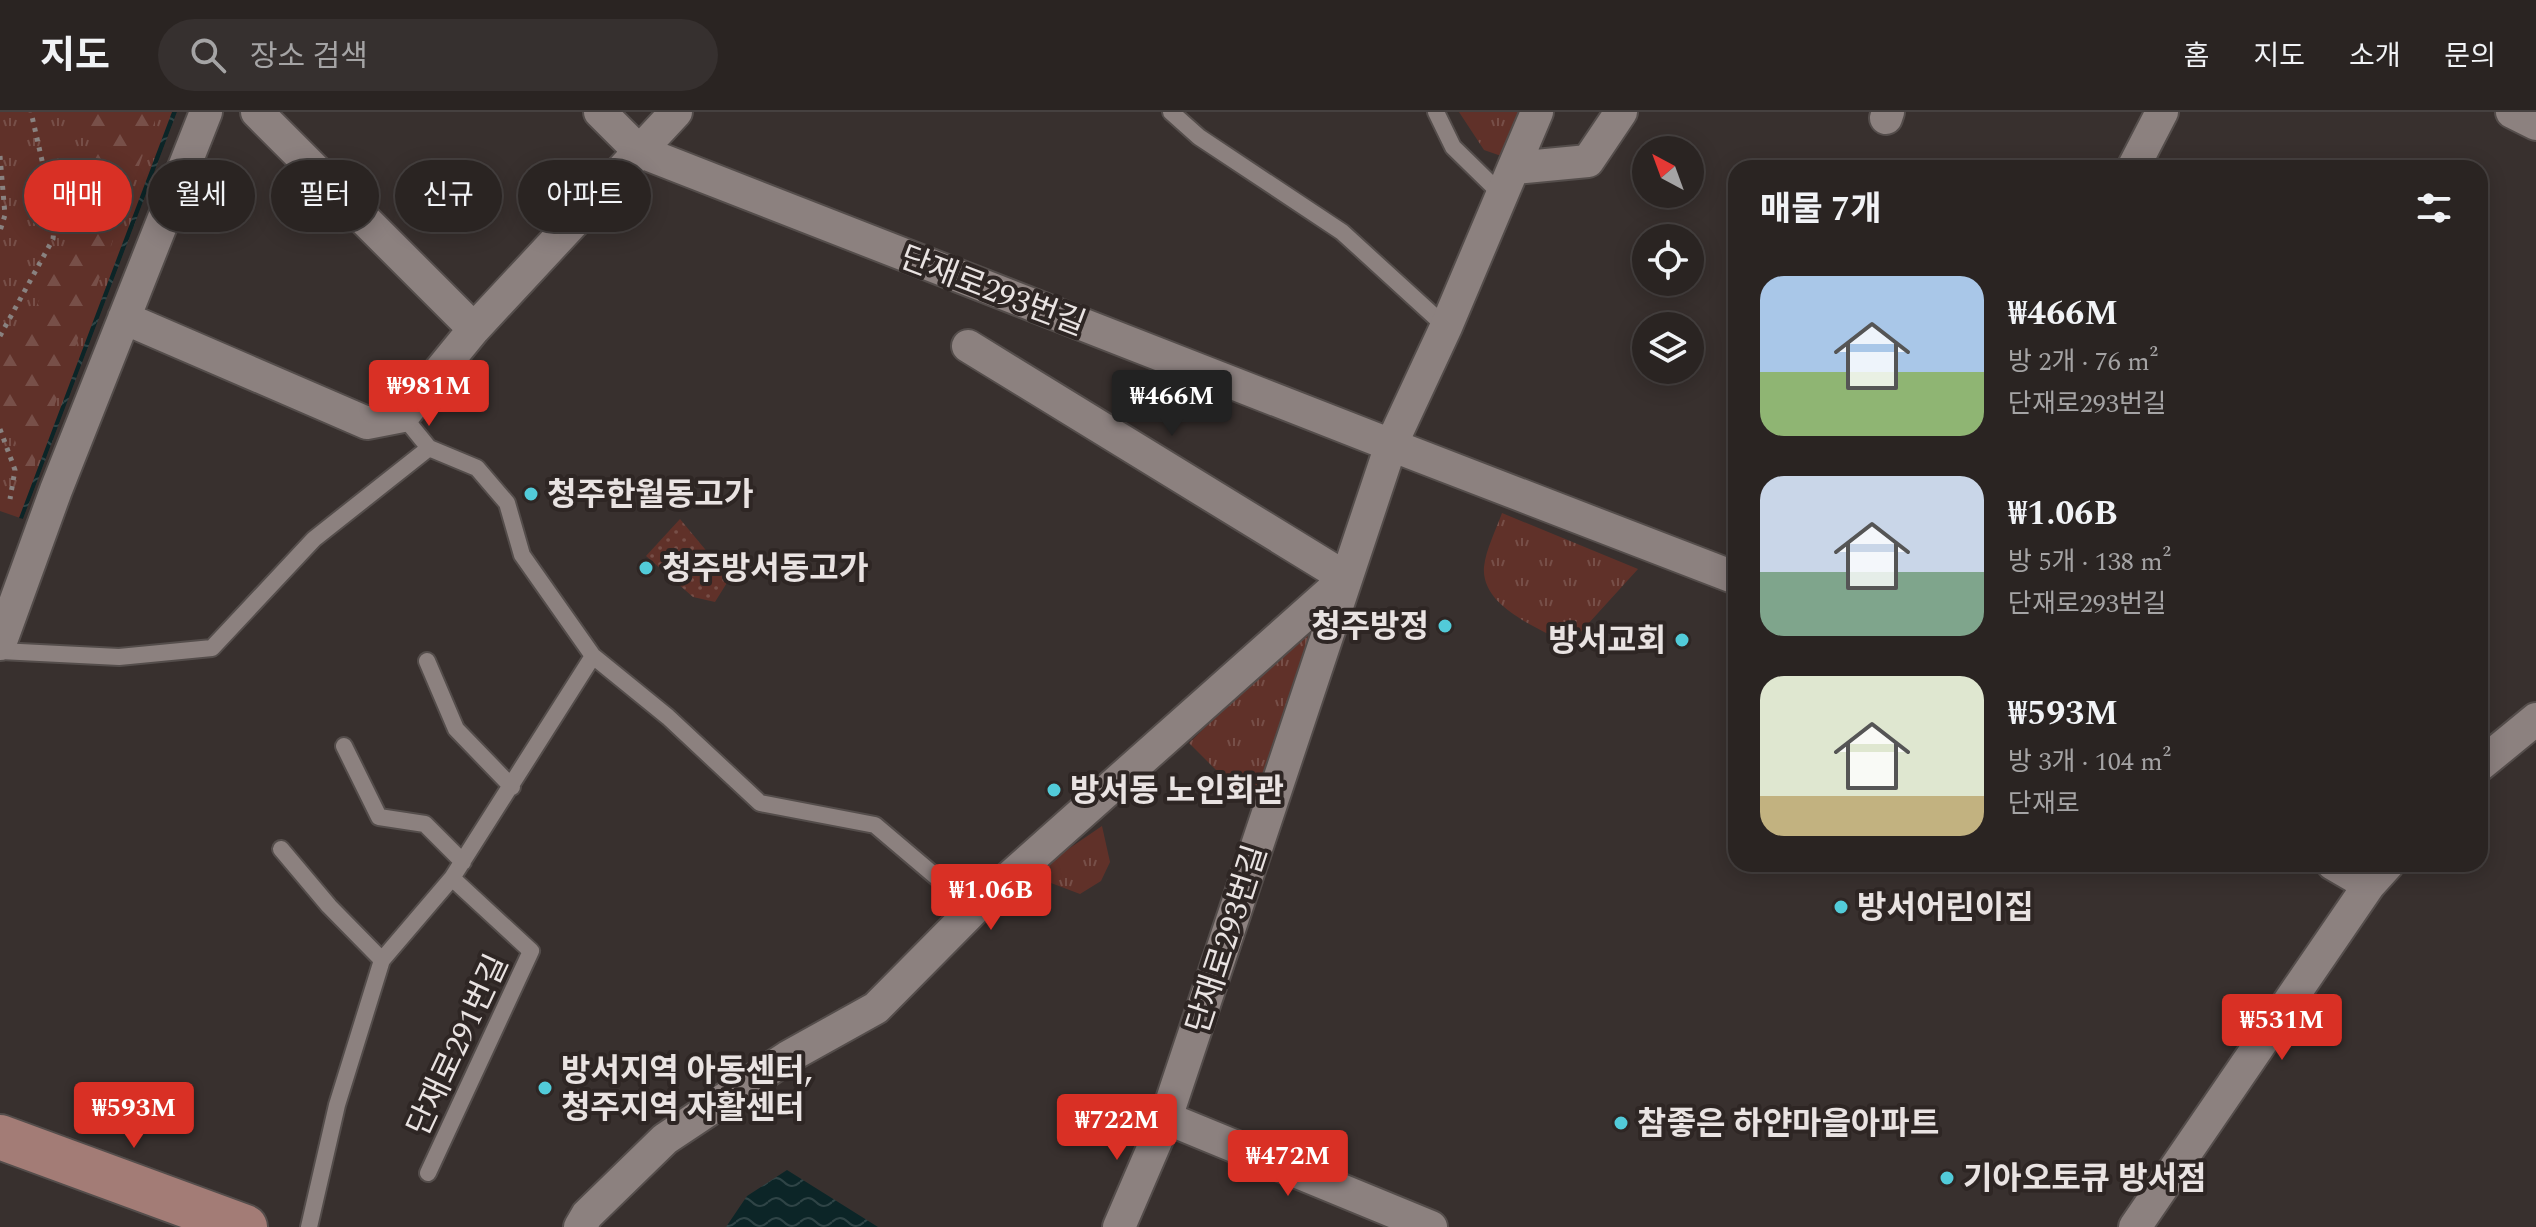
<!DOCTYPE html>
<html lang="ko">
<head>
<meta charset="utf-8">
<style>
	:root { --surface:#2a2422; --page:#36302f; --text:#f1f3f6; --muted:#a5a4a5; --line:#464140; --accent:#d93025 }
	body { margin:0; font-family:Spectral,"Noto Sans KR",serif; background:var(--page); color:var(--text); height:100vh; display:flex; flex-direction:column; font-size:30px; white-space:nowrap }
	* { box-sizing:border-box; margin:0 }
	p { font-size:26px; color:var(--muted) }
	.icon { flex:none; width:44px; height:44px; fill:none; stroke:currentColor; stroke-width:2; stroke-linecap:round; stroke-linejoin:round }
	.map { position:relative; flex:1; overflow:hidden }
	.drawer { position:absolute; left:1728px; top:48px; width:760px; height:712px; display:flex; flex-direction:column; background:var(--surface); border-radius:24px; box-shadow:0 4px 20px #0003,0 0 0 2px var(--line) }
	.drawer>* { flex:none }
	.guide { position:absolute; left:24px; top:48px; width:760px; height:72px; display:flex; gap:16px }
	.needle { width:52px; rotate:319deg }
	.tools { position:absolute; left:1632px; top:24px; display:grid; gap:16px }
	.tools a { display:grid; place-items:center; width:72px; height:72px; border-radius:50%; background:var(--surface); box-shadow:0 4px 20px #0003,0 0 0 2px var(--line); font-size:40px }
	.price { position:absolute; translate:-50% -68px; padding:0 18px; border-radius:8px; background:var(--accent); color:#fff; font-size:26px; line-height:52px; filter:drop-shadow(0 2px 4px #0008) }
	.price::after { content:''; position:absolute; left:50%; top:48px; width:24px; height:18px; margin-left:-12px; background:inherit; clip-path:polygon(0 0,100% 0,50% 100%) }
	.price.current { background:#222; color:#fff }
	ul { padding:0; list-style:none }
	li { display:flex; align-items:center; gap:24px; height:200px; padding:0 32px }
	li span { display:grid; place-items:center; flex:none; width:224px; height:160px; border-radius:24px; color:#555 }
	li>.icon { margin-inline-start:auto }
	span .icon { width:96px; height:96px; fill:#fffc; stroke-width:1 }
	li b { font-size:34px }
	h2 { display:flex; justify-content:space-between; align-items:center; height:96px; padding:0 32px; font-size:34px }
	.pill { padding:0 28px; border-radius:36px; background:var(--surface); box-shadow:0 4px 20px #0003,0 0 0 2px var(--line); font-size:28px; line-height:72px }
	.pill.current { background:var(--accent); color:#fff }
	header { display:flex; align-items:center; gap:48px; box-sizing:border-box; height:112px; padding:0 40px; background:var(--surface); border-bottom:2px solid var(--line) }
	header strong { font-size:38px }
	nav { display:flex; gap:44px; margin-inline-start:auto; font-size:28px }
	.search { width:560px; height:72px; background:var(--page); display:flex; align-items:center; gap:20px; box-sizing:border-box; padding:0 28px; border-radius:44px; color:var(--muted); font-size:30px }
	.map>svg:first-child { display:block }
</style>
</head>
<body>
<header>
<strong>지도</strong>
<div class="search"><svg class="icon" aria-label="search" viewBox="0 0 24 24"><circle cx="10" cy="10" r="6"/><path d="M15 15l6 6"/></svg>장소 검색</div>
<nav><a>홈</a><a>지도</a><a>소개</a><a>문의</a></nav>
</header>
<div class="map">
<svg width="2536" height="1115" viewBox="0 0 2536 1115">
	<defs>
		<pattern id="grass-tufts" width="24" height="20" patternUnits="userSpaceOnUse" patternTransform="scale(2)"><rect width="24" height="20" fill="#603129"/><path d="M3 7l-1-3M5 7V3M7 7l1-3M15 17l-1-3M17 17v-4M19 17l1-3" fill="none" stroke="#774f48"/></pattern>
		<pattern id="forest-firs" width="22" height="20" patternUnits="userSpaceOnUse" patternTransform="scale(2)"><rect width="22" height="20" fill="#603129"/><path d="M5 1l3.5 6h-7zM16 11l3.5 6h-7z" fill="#774f48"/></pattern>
		<pattern id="garden-dots" width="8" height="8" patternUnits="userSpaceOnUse" patternTransform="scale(2)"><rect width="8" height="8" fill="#603129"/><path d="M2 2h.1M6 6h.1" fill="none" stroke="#774f48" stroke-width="1.8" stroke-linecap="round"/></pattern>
		<pattern id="water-waves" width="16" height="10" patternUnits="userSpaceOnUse" patternTransform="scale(2)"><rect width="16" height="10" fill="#0c2527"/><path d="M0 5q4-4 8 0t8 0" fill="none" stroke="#2f4446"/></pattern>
	</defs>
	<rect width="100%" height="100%" fill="#38302e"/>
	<path fill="url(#grass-tufts)" d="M 0,0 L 177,0 L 23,407 L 0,399 Z
		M 1459,0 L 1521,0 L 1507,46 L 1484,38 Z
		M 1502,401 L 1638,457 L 1578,523 L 1563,530 C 1535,514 1481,494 1484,455 C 1486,437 1496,418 1502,401 Z
		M 1320,504 L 1252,694 L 1189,631 Z
		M 1102,714 L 1110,750 L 1101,769 L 1080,782 L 1030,763 Z"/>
	<path fill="url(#forest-firs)" d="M 86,0 L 158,0 L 25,377 L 18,376 L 23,350 L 0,288 L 0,237 L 7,225 L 21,227 L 72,118 L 61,49 L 94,37 Z"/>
	<path fill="url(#garden-dots)" d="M 680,407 L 714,448 L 733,461 L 715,490 L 693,485 L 646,444 Z"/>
	<path fill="url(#water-waves)" d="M 172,0 L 177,0 L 23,407 L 19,406 Z
		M 787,1058 L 878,1115 L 726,1115 L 747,1084 Z"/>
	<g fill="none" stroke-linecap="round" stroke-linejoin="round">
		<g stroke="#544d4b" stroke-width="20">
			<path id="lane" d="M 1171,0 L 1199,25 L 1342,120 L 1446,215
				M 1436,0 L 1453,35 L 1501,82
				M 403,304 L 429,336
				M 0,539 L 119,545 L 212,536 L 314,427 L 429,336 L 477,356 L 507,391 L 522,443 L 593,544 L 452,766 L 382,848 L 337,993 L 309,1115
				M 593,544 L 668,605 L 760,691 L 875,713 L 974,797
				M 427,549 L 456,617 L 512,675
				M 344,634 L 379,705 L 425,712 L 463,750
				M 281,737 L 329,794 L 382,848
				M 428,1061 L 531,839 L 452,766"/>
		</g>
		<g stroke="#544d4b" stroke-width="36">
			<path id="street" d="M 257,0 L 474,217
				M 600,0 L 639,39 L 1391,333 L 1446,215 L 1537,0
				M 2512,0 L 2536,12
				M 1886,6 L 1888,0
				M 1515,56 L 1588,49 L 1621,0
				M 2133,56 L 2162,0
				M 124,206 L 367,311 L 403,304 L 474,217 L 676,0
				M 0,532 L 56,378 L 206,0
				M 2480,653 L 2536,607
				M 2333,752 L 2369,773
				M 1166,1006 L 1431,1115
				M 580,1115 L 587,1103 L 665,1027 L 788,945 L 876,896 L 974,797 L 1346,466 L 968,234
				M 1119,1115 L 1166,1006 L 1391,333 L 1736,466
				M 2135,1115 L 2369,773 L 2388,752"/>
		</g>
		<g stroke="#544d4b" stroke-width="48">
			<path id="secondary" d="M 0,1025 L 245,1115"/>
		</g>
		<path stroke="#898280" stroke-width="5" stroke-dasharray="4 6" stroke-linecap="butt" d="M 0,44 L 5,103 L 0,119
			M 0,224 L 53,127 L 55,106 L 31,0
			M 0,317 L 15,358 L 10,387"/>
		<use href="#lane" stroke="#8c817f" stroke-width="16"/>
		<use href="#street" stroke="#8c817f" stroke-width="32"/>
		<use href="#secondary" stroke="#a37c76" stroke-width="44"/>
	</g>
	<g fill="#52cbd9" stroke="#2e2624" stroke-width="3">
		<circle cx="531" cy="382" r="8"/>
		<circle cx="646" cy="456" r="8"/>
		<circle cx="1445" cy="514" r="8"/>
		<circle cx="1682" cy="528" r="8"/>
		<circle cx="1054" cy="678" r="8"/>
		<circle cx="1841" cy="795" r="8"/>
		<circle cx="545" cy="976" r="8"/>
		<circle cx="1621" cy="1011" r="8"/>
		<circle cx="1947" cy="1066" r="8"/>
	</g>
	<g text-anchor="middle" stroke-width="8" stroke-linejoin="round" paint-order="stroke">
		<g font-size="32" fill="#e9e3e2" stroke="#2e2624">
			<text transform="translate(993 178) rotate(21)" y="11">단재로293번길</text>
			<text transform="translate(1226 827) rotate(-72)" y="11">단재로293번길</text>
			<text transform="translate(457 933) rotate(-65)" y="11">단재로291번길</text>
		</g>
		<g font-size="32" font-weight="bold" fill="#e9e3e2" stroke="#2e2624" text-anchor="start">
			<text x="547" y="393">청주한월동고가</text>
			<text x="662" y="467">청주방서동고가</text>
			<text x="1429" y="525" text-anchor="end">청주방정</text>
			<text x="1666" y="539" text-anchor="end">방서교회</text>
			<text x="1070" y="689">방서동 노인회관</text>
			<text x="1857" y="806">방서어린이집</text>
			<text x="561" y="969">방서지역 아동센터,<tspan x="561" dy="37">청주지역 자활센터</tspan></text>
			<text x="1637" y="1022">참좋은 하얀마을아파트</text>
			<text x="1963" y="1077">기아오토큐 방서점</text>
		</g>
	</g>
</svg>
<div class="tools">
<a><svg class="needle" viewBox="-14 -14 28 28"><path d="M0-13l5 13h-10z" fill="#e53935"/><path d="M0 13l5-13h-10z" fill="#a5a4a5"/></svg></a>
<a><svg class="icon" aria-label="locate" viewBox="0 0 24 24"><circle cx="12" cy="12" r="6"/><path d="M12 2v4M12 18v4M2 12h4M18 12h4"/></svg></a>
<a><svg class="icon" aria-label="layers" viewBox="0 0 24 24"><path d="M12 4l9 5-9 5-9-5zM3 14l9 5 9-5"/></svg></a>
</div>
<b class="price" style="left:429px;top:316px">₩981M</b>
<b class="price current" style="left:1172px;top:326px">₩466M</b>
<b class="price" style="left:991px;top:820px">₩1.06B</b>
<b class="price" style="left:2282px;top:950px">₩531M</b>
<b class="price" style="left:134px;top:1038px">₩593M</b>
<b class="price" style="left:1117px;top:1050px">₩722M</b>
<b class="price" style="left:1288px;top:1086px">₩472M</b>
<div class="guide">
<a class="pill current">매매</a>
<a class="pill">월세</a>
<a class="pill">필터</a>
<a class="pill">신규</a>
<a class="pill">아파트</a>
</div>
<section class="drawer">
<h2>매물 7개<svg class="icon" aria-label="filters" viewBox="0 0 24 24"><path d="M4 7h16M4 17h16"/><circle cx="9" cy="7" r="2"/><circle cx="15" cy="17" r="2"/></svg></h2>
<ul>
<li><span style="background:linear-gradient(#a9c7e8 60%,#8fb573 0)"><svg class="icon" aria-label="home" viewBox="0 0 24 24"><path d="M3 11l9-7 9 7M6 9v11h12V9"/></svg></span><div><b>₩466M</b><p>방 2개 · 76 m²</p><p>단재로293번길</p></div></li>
<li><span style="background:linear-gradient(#c9d6e8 60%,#7fa58c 0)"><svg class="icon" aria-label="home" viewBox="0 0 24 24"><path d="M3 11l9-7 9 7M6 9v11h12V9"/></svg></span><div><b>₩1.06B</b><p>방 5개 · 138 m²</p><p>단재로293번길</p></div></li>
<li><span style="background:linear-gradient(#dfe7d0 75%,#c2b280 0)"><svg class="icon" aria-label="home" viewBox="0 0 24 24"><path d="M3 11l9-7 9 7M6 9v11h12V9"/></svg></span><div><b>₩593M</b><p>방 3개 · 104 m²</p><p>단재로</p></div></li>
</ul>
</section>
</div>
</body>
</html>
